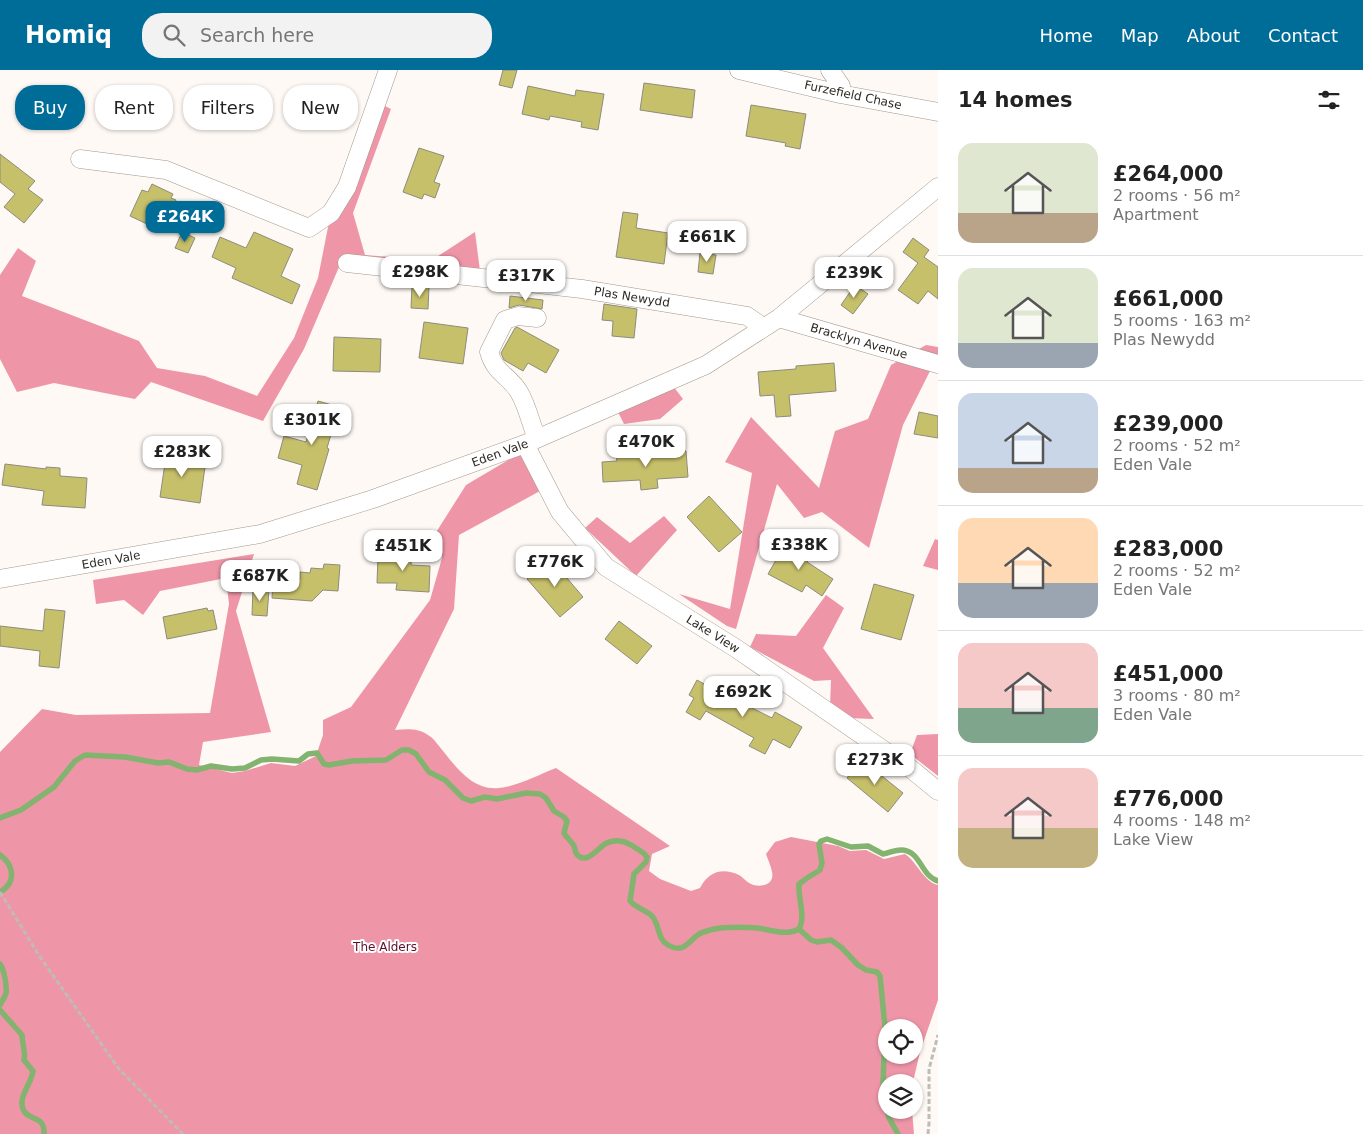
<!DOCTYPE html>
<html lang="en">
<head>
<meta charset="utf-8">
<style>
	:root { --surface:#fff; --page:#f2f2f2; --text:#222; --muted:#767676; --line:#e0e0e0; --accent:#006d99 }
	body { margin:0; font-family:"DejaVu Sans",sans-serif; background:var(--page); color:var(--text); height:100vh; display:flex; flex-direction:column; font-size:19px; white-space:nowrap }
	* { box-sizing:border-box; margin:0 }
	p { font-size:16px; color:var(--muted) }
	.icon { flex:none; width:28px; height:28px; fill:none; stroke:currentColor; stroke-width:2; stroke-linecap:round; stroke-linejoin:round }
	.map { position:relative; flex:1; overflow:hidden }
	.details { display:flex; flex-direction:column; background:var(--surface); width:425px }
	.details>* { flex:none }
	.hud { position:absolute; left:15px; top:15px; width:475px; height:45px; display:flex; gap:10px }
	.controls { position:absolute; left:878px; top:949px; display:grid; gap:10px }
	.controls a { display:grid; place-items:center; width:45px; height:45px; border-radius:50%; background:var(--surface); box-shadow:0 1px 4px #0004; font-size:25px }
	.price { position:absolute; translate:-50% -42px; padding:0 11px; border-radius:10px; background:#fff; color:#222; font-size:16px; line-height:32px; filter:drop-shadow(0 1px 2px #0008) }
	.price::after { content:''; position:absolute; left:50%; top:30px; width:15px; height:11px; margin-left:-8px; background:inherit; clip-path:polygon(0 0,100% 0,50% 100%) }
	.price.current { background:var(--accent); color:#fff }
	ul { padding:0; list-style:none }
	li { display:flex; align-items:center; gap:15px; height:125px; padding:0 20px }
	li+li { border-top:1px solid var(--line) }
	li span { display:grid; place-items:center; flex:none; width:140px; height:100px; border-radius:15px; color:#555 }
	li>.icon { margin-inline-start:auto }
	span .icon { width:60px; height:60px; fill:#fffc; stroke-width:1 }
	li b { font-size:21px }
	h2 { display:flex; justify-content:space-between; align-items:center; height:60px; padding:0 20px; font-size:21px }
	.tag { padding:0 18px; border-radius:20px; background:var(--surface); box-shadow:0 1px 4px #0004; font-size:18px; line-height:45px }
	.tag.current { background:var(--accent); color:#fff }
	header { display:flex; align-items:center; gap:30px; box-sizing:border-box; height:70px; padding:0 25px; background:var(--accent); color:#fff }
	header strong { font-size:24px }
	nav { display:flex; gap:28px; margin-inline-start:auto; font-size:18px }
	.search { width:350px; height:45px; background:var(--page); display:flex; align-items:center; gap:12px; box-sizing:border-box; padding:0 18px; border-radius:20px; color:var(--muted); font-size:19px }
	main { display:flex; flex:1; min-height:0 }
	.map>svg:first-child { display:block }
</style>
</head>
<body>
<header>
<strong>Homiq</strong>
<div class="search"><svg class="icon" aria-label="search" viewBox="0 0 24 24"><circle cx="10" cy="10" r="6"/><path d="M15 15l6 6"/></svg>Search here</div>
<nav><a>Home</a><a>Map</a><a>About</a><a>Contact</a></nav>
</header>
<main>
<div class="map">
<svg width="938" height="1064" viewBox="0 0 938 1064">
	<rect width="100%" height="100%" fill="#fef9f4"/>
	<path fill="#ee96a8" fill-rule="evenodd" d="M 379,33 L 391,39 L 353,143 L 365,185 L 432,190 L 475,162 L 480,201 L 342,190 L 304,279 L 263,351 L 151,312 L 135,329 L 54,313 L 17,322 L 0,289 L 0,205 L 18,178 L 36,191 L 22,226 L 139,271 L 157,298 L 205,306 L 257,326 L 294,268 L 318,208 L 329,152 Z
		M 926,275 L 938,277 L 938,285 L 903,355 L 869,478 L 822,442 L 804,448 L 777,414 L 736,559 L 727,556 L 679,524 L 730,539 L 752,403 L 725,392 L 751,347 L 819,418 L 835,361 L 868,349 L 891,295 Z
		M 673,316 L 683,329 L 660,349 L 624,354 L 618,342 Z
		M 520,383 L 540,421 L 459,465 L 454,539 L 395,660 C 406,659 419,658 428,665 C 432,667 436,672 439,676 C 454,694 471,721 499,718 C 518,716 538,705 556,698 L 670,776 L 652,784 L 649,801 L 660,809 L 691,821 L 700,818 C 708,802 722,797 739,805 C 743,807 746,812 751,814 C 760,818 775,815 772,802 C 771,796 768,790 766,784 L 775,772 L 791,767 L 838,776 L 850,781 L 866,780 L 884,789 L 905,784 C 917,792 924,812 938,815 L 938,930 L 920,982 L 913,1012 L 886,1012 L 886,1040 L 912,1040 L 914,1064 L 0,1064 L 0,682 L 42,639 L 76,645 L 210,643 L 229,534 L 226,508 L 160,521 L 143,545 L 124,530 L 96,534 L 93,510 L 254,484 L 236,541 L 271,662 L 203,672 L 199,695 L 232,703 L 245,701 L 271,693 L 295,696 L 316,686 L 323,665 L 323,650 L 351,637 L 430,530 L 442,488 L 435,464 L 466,415 ZM 886,958 L 914,958 L 914,985 L 886,985 Z
		M 664,446 L 677,460 L 636,506 L 585,458 L 597,447 L 630,473 Z
		M 935,469 L 938,470 L 938,500 L 923,496 Z
		M 826,525 L 844,538 L 823,578 L 874,649 L 847,648 L 830,636 L 831,610 L 814,611 L 750,577 L 756,564 L 796,566 Z
		M 938,664 L 938,706 L 910,684 L 917,665 Z"/>
	<g fill="none" stroke-linecap="round" stroke-linejoin="round">
		<path stroke="#82b36f" stroke-width="5.5" d="M 0,748 L 21,740 L 54,717 L 75,691 L 85,685 L 125,687 L 158,693 L 169,692 L 187,699 L 197,700 L 211,696 L 232,699 L 245,698 L 261,690 L 272,689 L 299,691 L 308,684 L 317,683 L 324,694 L 329,695 L 352,691 L 386,690 L 402,680 L 409,680 L 416,684 L 429,702 L 445,710 L 463,728 L 471,731 L 485,727 L 497,729 L 526,723 L 540,724 L 546,728 L 554,741 L 564,747 L 567,751 L 564,763 C 567,768 571,771 574,776 C 575,778 575,781 576,783 C 585,797 598,778 605,774 C 613,769 623,770 631,775 C 637,779 643,781 647,787 L 646,792 L 634,804 L 630,831 C 636,838 646,840 652,846 C 660,855 657,869 668,875 C 685,885 689,869 701,863 C 706,861 714,859 720,858 C 731,857 746,857 758,858 C 771,860 787,866 799,859 C 806,847 798,829 799,814 L 807,808 L 820,800 L 822,793 L 819,774 L 821,771 L 827,769 L 851,777 L 868,776 L 883,784 C 890,783 896,779 903,780 C 921,782 921,806 938,811
			M 0,785 C 15,796 16,813 0,822
			M 799,859 L 811,870 L 817,872 L 831,870 L 842,878 L 858,895 L 866,900 L 877,902 L 880,906 L 885,957 L 883,1014 L 886,1039
			M 0,894 C 4,899 7,916 6,923 C 5,927 2,931 0,935
			M 0,940 L 22,965 C 22,975 26,981 24,990 L 33,1001 C 32,1013 18,1026 23,1039 C 28,1052 45,1044 44,1064
			M 887,1040 L 889,1048 L 898,1064"/>
	</g>
	<path fill="#c7c06b" stroke="#8c8c7d" d="M 503,0 L 517,0 L 512,18 L 499,15 Z
		M 644,13 L 695,20 L 692,48 L 640,40 Z
		M 528,16 L 575,26 L 576,20 L 604,24 L 598,60 L 581,57 L 582,52 L 550,46 L 549,50 L 522,44 Z
		M 751,35 L 806,44 L 800,79 L 785,76 L 786,73 L 746,66 Z
		M 419,78 L 444,86 L 434,112 L 440,114 L 435,128 L 424,124 L 422,129 L 403,122 Z
		M 0,84 L 35,111 L 28,119 L 43,130 L 24,153 L 4,137 L 15,124 L 0,112 Z
		M 152,114 L 173,124 L 171,128 L 176,130 L 162,161 L 130,146 L 142,120 L 148,122 Z
		M 623,142 L 638,144 L 636,158 L 668,163 L 664,194 L 616,187 Z
		M 182,162 L 195,168 L 188,183 L 175,178 Z
		M 254,162 L 293,179 L 281,206 L 300,215 L 292,234 L 232,208 L 236,198 L 212,187 L 220,167 L 246,178 Z
		M 913,168 L 929,180 L 924,187 L 938,197 L 938,229 L 928,221 L 918,234 L 898,220 L 918,193 L 903,182 Z
		M 700,183 L 716,185 L 713,204 L 698,202 Z
		M 855,215 L 868,224 L 853,244 L 841,235 Z
		M 412,216 L 429,217 L 428,239 L 411,238 Z
		M 510,226 L 543,230 L 542,239 L 519,235 L 509,238 Z
		M 604,234 L 637,239 L 634,268 L 612,266 L 613,251 L 602,250 Z
		M 424,252 L 468,258 L 463,294 L 419,288 Z
		M 517,257 L 559,280 L 546,303 L 528,293 L 523,301 L 504,290 L 501,283 L 515,258 Z
		M 334,267 L 381,269 L 380,302 L 333,301 Z
		M 834,293 L 836,321 L 789,325 L 791,346 L 776,347 L 774,325 L 760,326 L 758,302 L 796,299 L 796,296 Z
		M 318,331 L 339,337 L 327,378 L 329,379 L 317,420 L 297,414 L 302,395 L 278,388 L 284,366 L 306,372 Z
		M 919,342 L 938,346 L 938,368 L 914,364 Z
		M 167,380 L 196,384 L 194,395 L 205,397 L 200,433 L 160,427 Z
		M 686,381 L 688,407 L 657,409 L 658,418 L 641,420 L 640,410 L 603,412 L 602,392 L 617,391 L 616,386 Z
		M 5,394 L 46,399 L 46,397 L 60,398 L 60,406 L 87,408 L 85,438 L 42,435 L 44,421 L 2,415 Z
		M 709,426 L 742,462 L 719,482 L 687,447 Z
		M 787,471 L 811,485 L 807,492 L 833,509 L 822,526 L 806,515 L 802,522 L 768,504 Z
		M 397,477 L 412,478 L 411,495 L 430,496 L 429,522 L 396,520 L 397,513 L 377,513 L 378,486 L 396,487 Z
		M 550,488 L 583,527 L 560,547 L 527,509 Z
		M 324,494 L 340,495 L 338,521 L 323,520 L 312,531 L 272,528 L 273,506 L 300,509 L 300,502 L 310,503 L 311,498 L 323,499 Z
		M 874,514 L 914,525 L 901,570 L 861,559 Z
		M 253,519 L 269,520 L 267,546 L 252,545 Z
		M 207,538 L 208,541 L 213,540 L 217,559 L 167,569 L 163,547 Z
		M 45,539 L 65,541 L 59,598 L 39,596 L 40,581 L 0,576 L 0,556 L 43,561 Z
		M 619,551 L 652,576 L 637,594 L 605,569 Z
		M 697,610 L 729,628 L 731,623 L 748,632 L 746,635 L 772,648 L 775,642 L 802,657 L 790,678 L 773,669 L 765,684 L 749,676 L 754,668 L 706,641 L 700,650 L 686,642 L 694,628 L 689,625 Z
		M 862,690 L 903,723 L 888,742 L 847,708 Z"/>
	<g fill="none" stroke-linecap="round" stroke-linejoin="round">
		<g stroke="#a3988c" stroke-width="19">
			<path id="minor" d="M 739,0 L 840,24 L 938,42
				M 830,0 L 841,16 L 840,24
				M 80,89 L 166,100 L 309,158 L 331,143 L 347,117 L 388,0
				M 347,193 L 582,219 L 747,246 L 763,257
				M 779,248 L 938,294
				M 537,369 C 531,354 527,335 519,322 C 508,304 496,305 489,282 L 505,250 L 518,246 L 537,248
				M 525,374 L 560,442 L 606,497 L 737,579 L 911,699 L 938,721
				M 0,509 L 260,464 L 373,429 L 525,374 L 706,295 L 779,248 L 938,117"/>
		</g>
		<path stroke="#bfbbb6" stroke-width="3" stroke-dasharray="5 2.5" stroke-linecap="butt" d="M 0,822 L 40,887 L 119,999 L 183,1064
			M 928,1064 L 929,1053 L 929,999 L 938,965"/>
		<use href="#minor" stroke="#fff" stroke-width="18"/>
	</g>
	<g text-anchor="middle" stroke-width="4" stroke-linejoin="round" paint-order="stroke">
		<g font-size="12" fill="#2e2a25" stroke="#fff">
			<text transform="translate(853 25) rotate(12)" y="4">Furzefield Chase</text>
			<text transform="translate(632 227) rotate(9)" y="4">Plas Newydd</text>
			<text transform="translate(859 271) rotate(16)" y="4">Bracklyn Avenue</text>
			<text transform="translate(500 383) rotate(-20)" y="4">Eden Vale</text>
			<text transform="translate(111 490) rotate(-10)" y="4">Eden Vale</text>
			<text transform="translate(713 564) rotate(32)" y="4">Lake View</text>
		</g>
		<g font-size="12" fill="#5d0f2a" stroke="#fff">
			<text x="385" y="881">The Alders</text>
		</g>
	</g>
</svg>
<div class="controls">
<a><svg class="icon" aria-label="locate" viewBox="0 0 24 24"><circle cx="12" cy="12" r="6"/><path d="M12 2v4M12 18v4M2 12h4M18 12h4"/></svg></a>
<a><svg class="icon" aria-label="layers" viewBox="0 0 24 24"><path d="M12 4l9 5-9 5-9-5zM3 14l9 5 9-5"/></svg></a>
</div>
<b class="price current" style="left:185px;top:173px">£264K</b>
<b class="price" style="left:707px;top:193px">£661K</b>
<b class="price" style="left:420px;top:228px">£298K</b>
<b class="price" style="left:854px;top:229px">£239K</b>
<b class="price" style="left:526px;top:232px">£317K</b>
<b class="price" style="left:312px;top:376px">£301K</b>
<b class="price" style="left:646px;top:398px">£470K</b>
<b class="price" style="left:182px;top:408px">£283K</b>
<b class="price" style="left:799px;top:501px">£338K</b>
<b class="price" style="left:403px;top:502px">£451K</b>
<b class="price" style="left:555px;top:518px">£776K</b>
<b class="price" style="left:260px;top:532px">£687K</b>
<b class="price" style="left:743px;top:648px">£692K</b>
<b class="price" style="left:875px;top:716px">£273K</b>
<div class="hud">
<a class="tag current">Buy</a>
<a class="tag">Rent</a>
<a class="tag">Filters</a>
<a class="tag">New</a>
</div>
</div>
<section class="details">
<h2>14 homes<svg class="icon" aria-label="filters" viewBox="0 0 24 24"><path d="M4 7h16M4 17h16"/><circle cx="9" cy="7" r="2"/><circle cx="15" cy="17" r="2"/></svg></h2>
<ul>
<li><span style="background:linear-gradient(#dfe7d0 70%,#b9a48a 0)"><svg class="icon" aria-label="home" viewBox="0 0 24 24"><path d="M3 11l9-7 9 7M6 9v11h12V9"/></svg></span><div><b>£264,000</b><p>2 rooms · 56 m²</p><p>Apartment</p></div></li>
<li><span style="background:linear-gradient(#dfe7d0 75%,#9aa5b1 0)"><svg class="icon" aria-label="home" viewBox="0 0 24 24"><path d="M3 11l9-7 9 7M6 9v11h12V9"/></svg></span><div><b>£661,000</b><p>5 rooms · 163 m²</p><p>Plas Newydd</p></div></li>
<li><span style="background:linear-gradient(#c9d6e8 75%,#b9a48a 0)"><svg class="icon" aria-label="home" viewBox="0 0 24 24"><path d="M3 11l9-7 9 7M6 9v11h12V9"/></svg></span><div><b>£239,000</b><p>2 rooms · 52 m²</p><p>Eden Vale</p></div></li>
<li><span style="background:linear-gradient(#ffd9b3 65%,#9aa5b1 0)"><svg class="icon" aria-label="home" viewBox="0 0 24 24"><path d="M3 11l9-7 9 7M6 9v11h12V9"/></svg></span><div><b>£283,000</b><p>2 rooms · 52 m²</p><p>Eden Vale</p></div></li>
<li><span style="background:linear-gradient(#f6c9c9 65%,#7fa58c 0)"><svg class="icon" aria-label="home" viewBox="0 0 24 24"><path d="M3 11l9-7 9 7M6 9v11h12V9"/></svg></span><div><b>£451,000</b><p>3 rooms · 80 m²</p><p>Eden Vale</p></div></li>
<li><span style="background:linear-gradient(#f6c9c9 60%,#c2b280 0)"><svg class="icon" aria-label="home" viewBox="0 0 24 24"><path d="M3 11l9-7 9 7M6 9v11h12V9"/></svg></span><div><b>£776,000</b><p>4 rooms · 148 m²</p><p>Lake View</p></div></li>
</ul>
</section>
</main>
</body>
</html>
